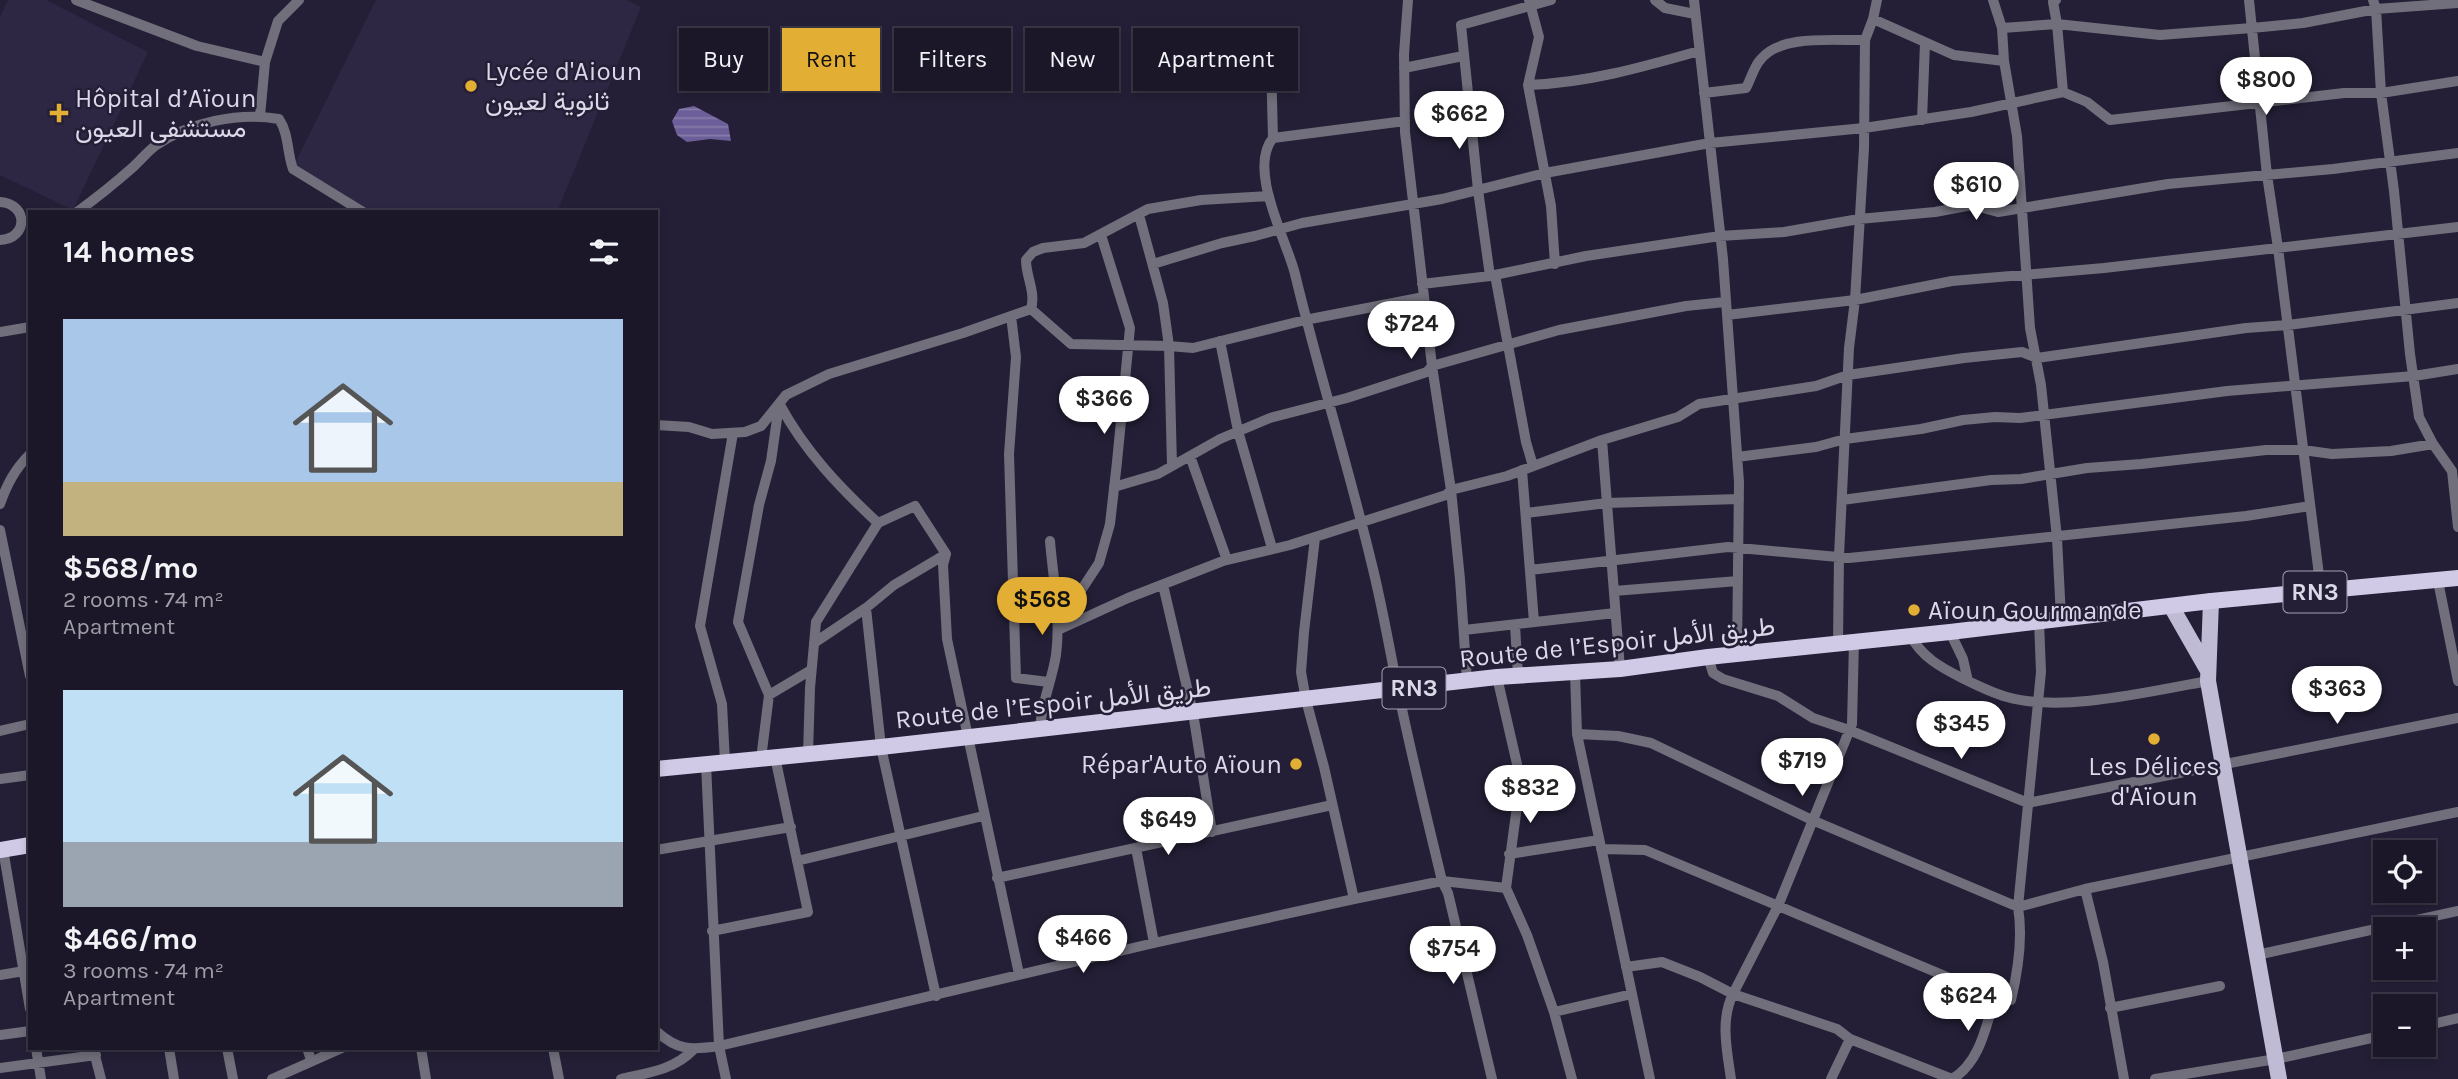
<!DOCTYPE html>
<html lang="en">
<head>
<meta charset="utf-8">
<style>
	:root { --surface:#1b1728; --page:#282434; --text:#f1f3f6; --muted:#a09fa8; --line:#393645; --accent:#e2ae34 }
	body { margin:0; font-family:Karla,Vazirmatn,sans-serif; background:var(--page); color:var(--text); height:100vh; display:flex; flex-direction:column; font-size:26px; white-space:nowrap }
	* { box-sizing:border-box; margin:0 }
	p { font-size:23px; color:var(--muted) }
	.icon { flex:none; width:38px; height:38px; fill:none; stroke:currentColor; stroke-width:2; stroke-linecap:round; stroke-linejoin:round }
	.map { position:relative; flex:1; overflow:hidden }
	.side { position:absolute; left:28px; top:210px; width:630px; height:840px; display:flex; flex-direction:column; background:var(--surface); border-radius:0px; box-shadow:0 4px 10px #0003,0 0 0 2px var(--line) }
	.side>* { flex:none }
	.top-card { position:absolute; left:679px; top:28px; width:665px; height:63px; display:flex; gap:14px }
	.buttons { position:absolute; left:2373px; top:840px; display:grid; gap:14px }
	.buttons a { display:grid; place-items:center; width:63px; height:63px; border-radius:0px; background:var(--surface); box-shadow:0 4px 10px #0003,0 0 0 2px var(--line); font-size:35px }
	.price { position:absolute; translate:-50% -60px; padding:0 16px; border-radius:24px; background:#fff; color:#222; font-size:23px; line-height:46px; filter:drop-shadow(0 2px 4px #0008) }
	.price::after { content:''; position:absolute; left:50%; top:42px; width:21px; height:16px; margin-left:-10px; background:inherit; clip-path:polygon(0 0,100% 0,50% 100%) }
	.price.on { background:var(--accent); color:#111 }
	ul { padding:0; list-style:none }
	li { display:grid; align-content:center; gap:14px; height:371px; padding:0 35px }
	li span { display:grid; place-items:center; height:217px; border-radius:0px; color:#555 }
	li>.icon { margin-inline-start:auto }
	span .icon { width:126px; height:126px; fill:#fffc; stroke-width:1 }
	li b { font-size:30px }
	h2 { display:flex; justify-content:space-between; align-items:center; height:84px; padding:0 35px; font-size:30px }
	.chip { padding:0 24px; border-radius:0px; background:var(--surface); box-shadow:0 4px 10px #0003,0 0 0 2px var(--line); font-size:24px; line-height:63px }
	.chip.on { background:var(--accent); color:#111 }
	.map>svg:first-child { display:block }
</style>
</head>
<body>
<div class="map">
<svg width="2458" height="1079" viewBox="0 0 2458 1079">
	<defs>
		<pattern id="water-rules" width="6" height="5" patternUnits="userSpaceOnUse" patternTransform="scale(1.75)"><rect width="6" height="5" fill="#6c5e98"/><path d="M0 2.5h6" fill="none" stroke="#877cab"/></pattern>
	</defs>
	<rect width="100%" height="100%" fill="#241f36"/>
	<path fill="#2e2744" d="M 8,0 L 46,0 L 148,52 L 73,210 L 0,175 L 0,17 Z
		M 376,0 L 627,0 L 641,7 L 557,212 L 371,212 L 294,165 Z"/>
	<path fill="url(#water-rules)" d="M 694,106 L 728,124 L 731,141 L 710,139 L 687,142 L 677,135 L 672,121 L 679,109 Z"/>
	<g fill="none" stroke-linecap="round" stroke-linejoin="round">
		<path stroke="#716f7b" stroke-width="10" d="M 76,0 L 197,46 L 265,62
			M 1408,0 L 1404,54 L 1405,132 L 1432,366 L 1451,490 L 1460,579 L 1467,681
			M 1529,0 L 1539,37 L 1528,85 L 1551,206 L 1555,264
			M 1655,0 L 1665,8 L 1695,14
			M 1694,0 L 1723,259 L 1739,482 L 1737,654
			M 1993,0 L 2002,28 L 2004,61 L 2017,136 L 2030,328 L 2041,385 L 2057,538 L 2061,618
			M 2056,0 L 2053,2 L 2057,24 L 2063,92
			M 2249,0 L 2267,175 L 2278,248 L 2321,591
			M 2373,0 L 2376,9 L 2381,93 L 2394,191 L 2410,354 L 2419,417 L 2433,444 L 2452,471 L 2458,527
			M 1873,19 L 1954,55 L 2004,61
			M 2002,28 L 2057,24 L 2160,35 L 2252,28 L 2303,23 L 2376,9 L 2458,3
			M 1271,61 L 1273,138 C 1247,169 1287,241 1295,274 C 1318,370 1348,465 1371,561 C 1382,604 1389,647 1398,690 C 1411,754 1427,818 1442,881 L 1448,893 L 1492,1079
			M 1404,68 L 1463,56
			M 1528,85 C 1587,83 1643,67 1699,51
			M 1704,93 L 1746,88 C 1751,79 1754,66 1761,59 C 1781,34 1835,41 1865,40
			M 260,116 L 265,62 L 278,21 L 299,0
			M 1922,120 L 1925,43
			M 1273,138 L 1405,121
			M 0,202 C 29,204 28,239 0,240
			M 77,212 C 95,199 115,183 132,168 C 140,161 147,152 155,146 C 189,122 239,112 279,119 C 289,134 287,153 293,169 L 363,212
			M 1139,215 L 1163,303 L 1169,346 L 1172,466
			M 1153,264 L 1222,243 L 1255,236 L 1302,223 L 1442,199 L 1545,173 L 1710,143 L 1864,128 L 1971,112 L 2063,92 L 2087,102 L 2110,120 L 2344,93 L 2381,93 L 2458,81
			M 1495,275 L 1526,442 L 1533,466
			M 1490,276 L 1478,190 L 1461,25 L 1551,0
			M 1422,284 L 1490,276 L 1586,256 L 1720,236 L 1784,232 L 1859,219 L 1935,212 L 1972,205 L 1998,212 L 2168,184 L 2333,169 L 2458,153
			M 1031,309 L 1071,344 L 1169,346 L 1193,348 L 1305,320 L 1424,297
			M 1727,315 L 1855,300 L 1952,281 L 2104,268 L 2458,227
			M 1011,316 L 1016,357 L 1009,454 L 1016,678 L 1048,682
			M 0,332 L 30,327
			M 1220,341 L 1238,431 L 1272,548
			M 780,405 C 805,451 839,487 878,523
			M 656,425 L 689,427 L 712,434 L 745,432 L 761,426 L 786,395 L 829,374 L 963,333 L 1031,309 C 1036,292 1026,277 1026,260 L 1033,252 L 1043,248 L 1084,243 L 1148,209 L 1201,200 L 1269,196
			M 1602,440 L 1620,669
			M 1190,456 L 1227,560
			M 1737,457 L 1816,447 L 1845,439 L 1921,429 L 1963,420 L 1995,417 L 2020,418 L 2227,391 L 2414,376 L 2458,369
			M 1522,470 L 1534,622
			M 1114,487 L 1158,474 L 1220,439 L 1270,418 L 1347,398 L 1427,372 L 1432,366 L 1559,330 L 1686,306 L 1725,302
			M 1842,500 L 1991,480 L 2021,479 L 2087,468 L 2141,464 L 2266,450 L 2303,450 L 2332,454 L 2391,451 L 2433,444
			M 0,504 C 7,484 15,469 30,454
			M 1526,513 L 1607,503 L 1739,499
			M 0,530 L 30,676
			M 1315,538 L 1304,632 L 1301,672 L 1306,700 L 1324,767 L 1354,899
			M 1530,570 L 1728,547 L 1849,558 L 1879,555 L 2246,516 L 2310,506
			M 2438,581 L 2458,681
			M 1163,585 L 1193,713 L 1212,832
			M 1614,591 L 1738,581
			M 866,608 L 881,747 L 936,996
			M 1515,625 L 1518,676
			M 1058,630 L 1128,598 L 1223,561 L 1290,545 L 1446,495 L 1451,490 L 1507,476 L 1602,440 L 1678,417 L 1699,404 L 1816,386 L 1848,375 L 1964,358 L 2022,352 L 2037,358 L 2246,328 L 2288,325 L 2458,303
			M 1058,630 L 1063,618 L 1099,563 L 1110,524 L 1117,462 L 1130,328 L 1101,235
			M 1464,630 L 1615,613
			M 1950,632 L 1963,659 L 1968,681
			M 1910,635 C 1922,657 1940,667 1962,678 C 1976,685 1992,693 2007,697 C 2062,713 2151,691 2208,681
			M 814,643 L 866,608 L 894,585 L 946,554
			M 1838,643 L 1839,556 L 1849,348 L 1855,300 L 1864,148 L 1865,40 L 1873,19 L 1877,0
			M 1708,657 L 1713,673 L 1723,679 L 1778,696 L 1813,718 L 1849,730 L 2028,803 L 2458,718
			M 1575,673 L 1577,734 L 1650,1079
			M 769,695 L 811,670
			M 1040,730 C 1041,703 1052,681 1056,655 C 1061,618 1053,578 1050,541
			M 0,731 L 30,724
			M 1577,734 L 1618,736 L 1651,743 L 1812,820 L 2018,907 L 2085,889 L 2458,812
			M 808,755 L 810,688 L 816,622 L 878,523 L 915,506 L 946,554 L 943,565 L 947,639 L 1019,974
			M 761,759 L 769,695 L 738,622 L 759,505 L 771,461 L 779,405
			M 725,762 L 722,704 L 700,626 L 733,433
			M 706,764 L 719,1046 L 726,1079
			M 0,779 L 30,775
			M 1136,848 L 1154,943
			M 3,849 L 30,1009
			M 1601,849 L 1645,850 L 1995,997 L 2011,1000 C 2018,971 2023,937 2018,907 L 2041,672 L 2039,621
			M 656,850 L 791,827
			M 1509,854 L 1599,840
			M 797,861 L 983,816
			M 997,878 L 1332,805
			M 1506,888 L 1527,935 L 1554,1012 L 1572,1079
			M 2085,889 L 2103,962 L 2124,1079
			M 712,931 L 808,912 L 775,757
			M 2257,955 L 2458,911
			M 1626,967 L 1662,962 L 1700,977 L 1733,994 L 1778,906 L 1852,724 L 1854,641
			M 0,975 L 30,970
			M 2110,1008 L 2220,986
			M 1554,1012 L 1632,994
			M 2424,1026 L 2458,1018
			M 656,1031 C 678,1051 691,1050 719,1046 L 1154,943 L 1354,899 L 1442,881 L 1506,888 L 1518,799 L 1517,764 L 1497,677
			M 0,1035 L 30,1031
			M 36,1048 L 41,1079
			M 93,1048 L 101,1079
			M 169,1048 L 174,1079
			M 227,1048 L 233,1079
			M 307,1048 L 311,1060
			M 421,1048 L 426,1079
			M 553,1048 L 559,1079
			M 0,1068 L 96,1055
			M 272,1079 L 342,1048
			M 621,1079 C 647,1073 674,1070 693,1050
			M 1731,1079 C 1727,1051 1720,1020 1733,994 L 1837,1029 L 1850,1039 L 1952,1079 C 1980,1063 1986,1026 1995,997
			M 1831,1079 L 1850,1039
			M 2155,1079 L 2276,1059 L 2385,1035"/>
		<path stroke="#c0bbd5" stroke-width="16" d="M 2211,601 L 2208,681 L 2279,1079
			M 2171,606 L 2207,669"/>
		<path stroke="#d0cae7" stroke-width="16" d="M 656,769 L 881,747 L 1497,677 L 1620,669 L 1708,657 L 1950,632 L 2211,601 L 2458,578
			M 0,850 L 30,845"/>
	</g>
	<g fill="#e2ae34" stroke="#241f36" stroke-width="2.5">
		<circle cx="471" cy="86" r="7"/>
		<path d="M55.5 102.5h7v7h7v7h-7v7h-7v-7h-7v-7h7z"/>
		<circle cx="1914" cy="610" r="7"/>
		<circle cx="2154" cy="739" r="7"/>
		<circle cx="1296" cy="764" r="7"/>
	</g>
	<g text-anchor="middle" stroke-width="5" stroke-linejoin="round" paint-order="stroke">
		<g fill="#241f36" stroke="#a4a0b3" stroke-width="2">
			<rect x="2283.5" y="571.5" width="63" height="41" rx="5"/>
			<rect x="1382.5" y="667.5" width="63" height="41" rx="5"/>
		</g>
		<g font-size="24" font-weight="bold" fill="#dbd8e8">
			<text x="2315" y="600">RN3</text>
			<text x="1414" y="696">RN3</text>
		</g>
		<g font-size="26" fill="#dbd8e8" stroke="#241f36" text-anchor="start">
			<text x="485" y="80">Lycée d'Aioun<tspan x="485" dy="30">ثانوية لعيون</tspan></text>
			<text x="75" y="107">Hôpital d’Aïoun<tspan x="75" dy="30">مستشفى العيون</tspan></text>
			<text x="1928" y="619">Aïoun Gourmande</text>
			<text x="1282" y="773" text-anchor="end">Répar'Auto Aïoun</text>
			<text x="2154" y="775" text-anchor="middle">Les Délices<tspan x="2154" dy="30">d'Aïoun</tspan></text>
		</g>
		<g font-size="26" fill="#dbd8e8" stroke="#241f36">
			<text transform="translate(1617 642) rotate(-6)" y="9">Route de l’Espoir طريق الأمل</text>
			<text transform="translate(1053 703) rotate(-6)" y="9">Route de l’Espoir طريق الأمل</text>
		</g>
	</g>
</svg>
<div class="buttons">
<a><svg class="icon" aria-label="locate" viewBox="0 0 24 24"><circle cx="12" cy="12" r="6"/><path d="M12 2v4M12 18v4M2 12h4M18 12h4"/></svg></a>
<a>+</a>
<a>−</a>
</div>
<b class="price" style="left:2266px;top:117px">$800</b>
<b class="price" style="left:1459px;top:151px">$662</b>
<b class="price" style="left:1976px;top:222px">$610</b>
<b class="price" style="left:1411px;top:361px">$724</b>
<b class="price" style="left:1104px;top:436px">$366</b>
<b class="price on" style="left:1042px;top:637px">$568</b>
<b class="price" style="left:2337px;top:726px">$363</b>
<b class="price" style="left:1961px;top:761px">$345</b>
<b class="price" style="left:1802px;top:798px">$719</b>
<b class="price" style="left:1530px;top:825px">$832</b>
<b class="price" style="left:1168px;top:857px">$649</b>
<b class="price" style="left:1083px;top:975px">$466</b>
<b class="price" style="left:1453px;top:986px">$754</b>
<b class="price" style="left:1968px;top:1033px">$624</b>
<div class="top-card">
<a class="chip">Buy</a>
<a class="chip on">Rent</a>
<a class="chip">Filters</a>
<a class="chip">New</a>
<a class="chip">Apartment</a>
</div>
<section class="side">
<h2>14 homes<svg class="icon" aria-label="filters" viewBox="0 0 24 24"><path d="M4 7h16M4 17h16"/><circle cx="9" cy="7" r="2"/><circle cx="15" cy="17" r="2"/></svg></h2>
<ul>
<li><span style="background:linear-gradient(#a9c7e8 75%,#c2b280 0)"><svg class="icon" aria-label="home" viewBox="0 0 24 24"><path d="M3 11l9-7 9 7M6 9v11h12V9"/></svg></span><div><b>$568/mo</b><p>2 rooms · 74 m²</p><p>Apartment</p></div></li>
<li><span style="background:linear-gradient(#bfe0f5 70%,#9aa5b1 0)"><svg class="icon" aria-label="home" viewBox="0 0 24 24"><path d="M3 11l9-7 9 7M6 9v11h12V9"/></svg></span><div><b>$466/mo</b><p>3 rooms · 74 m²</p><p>Apartment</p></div></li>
</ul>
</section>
</div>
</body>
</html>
